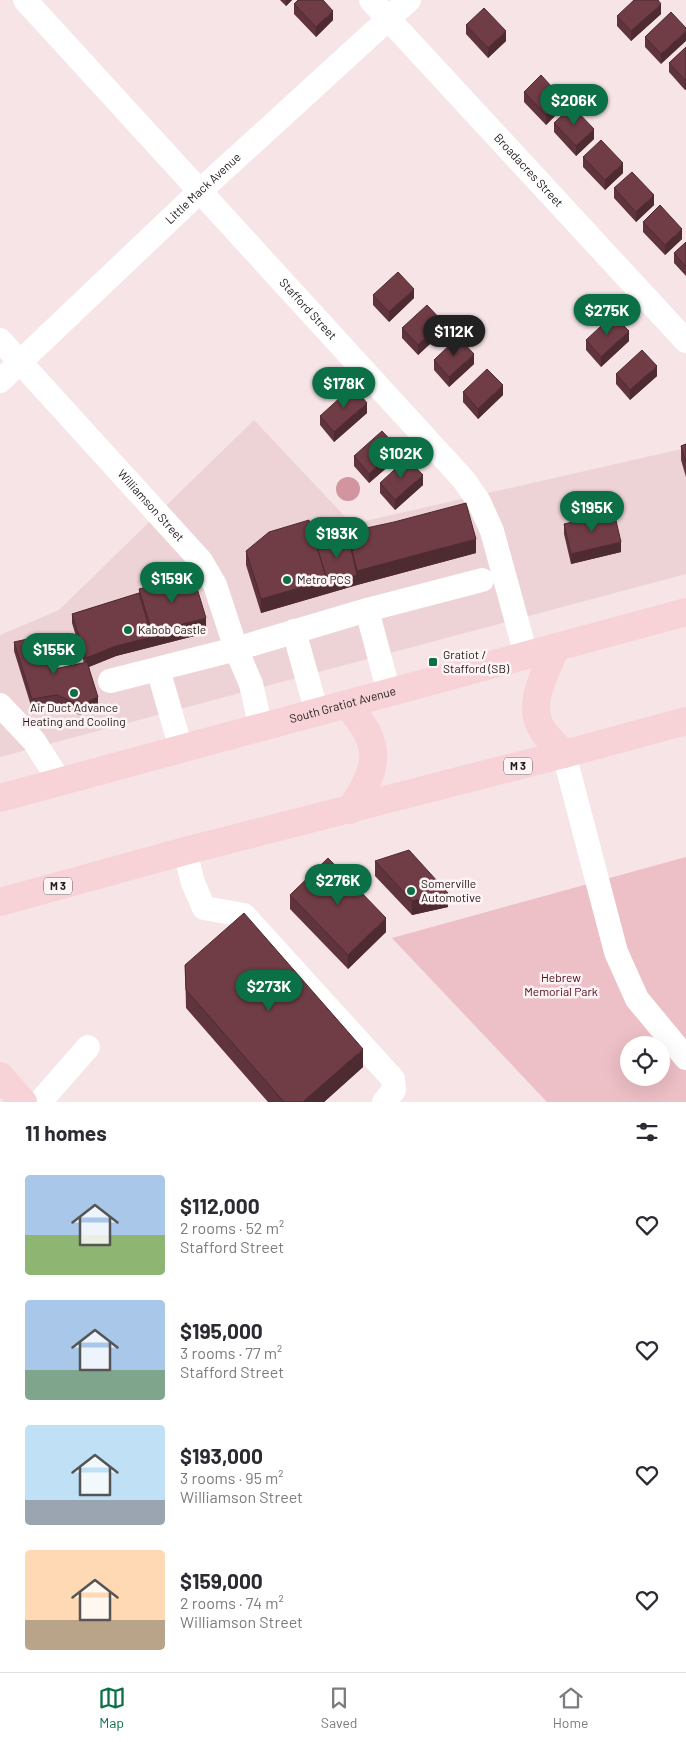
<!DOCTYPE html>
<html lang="en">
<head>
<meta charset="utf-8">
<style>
	:root { --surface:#fff; --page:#f2f2f3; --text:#2b2b33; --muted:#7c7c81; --line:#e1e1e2; --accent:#0c7047 }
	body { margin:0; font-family:Barlow,sans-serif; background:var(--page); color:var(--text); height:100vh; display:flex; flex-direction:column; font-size:19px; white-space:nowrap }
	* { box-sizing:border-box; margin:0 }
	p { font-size:16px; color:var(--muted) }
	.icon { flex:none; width:28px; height:28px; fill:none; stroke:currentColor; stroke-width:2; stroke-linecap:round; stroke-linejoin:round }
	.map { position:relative; height:1102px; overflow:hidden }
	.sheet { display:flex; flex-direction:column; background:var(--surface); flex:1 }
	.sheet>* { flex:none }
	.tools { position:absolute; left:620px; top:1036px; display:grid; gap:10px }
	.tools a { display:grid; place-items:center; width:50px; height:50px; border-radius:50%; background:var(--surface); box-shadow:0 5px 20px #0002; font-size:25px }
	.price { position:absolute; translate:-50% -42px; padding:0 11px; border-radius:18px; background:var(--accent); color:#fff; font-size:16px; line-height:32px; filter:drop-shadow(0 1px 2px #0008) }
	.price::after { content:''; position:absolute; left:50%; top:30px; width:15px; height:11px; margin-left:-8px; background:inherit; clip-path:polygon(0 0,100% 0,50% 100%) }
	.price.on { background:#222; color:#fff }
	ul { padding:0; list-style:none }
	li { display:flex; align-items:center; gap:15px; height:125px; padding:0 25px }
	li span { display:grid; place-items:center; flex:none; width:140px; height:100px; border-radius:5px; color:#555 }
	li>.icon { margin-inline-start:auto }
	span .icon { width:60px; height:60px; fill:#fffc; stroke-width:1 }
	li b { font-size:21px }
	h2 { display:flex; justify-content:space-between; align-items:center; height:60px; padding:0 25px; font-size:21px }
	.menu { display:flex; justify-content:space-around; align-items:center; height:70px; border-top:1px solid var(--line); background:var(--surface); font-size:14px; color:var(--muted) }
	.menu a { display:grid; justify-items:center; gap:2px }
	.menu .on { color:var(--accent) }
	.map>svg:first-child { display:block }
</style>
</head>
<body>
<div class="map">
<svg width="686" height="1102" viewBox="0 0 686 1102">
	<rect width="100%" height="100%" fill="#f6e4e7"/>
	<path fill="#edd3d6" d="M 254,420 L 352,524 L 686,448 L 686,574 L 0,757 L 0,635 L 59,610 Z"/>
	<path fill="#edbfc6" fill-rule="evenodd" d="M 686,857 L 686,1102 L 547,1102 L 392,938 ZM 629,1045 L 661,1045 L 661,1078 L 629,1078 Z"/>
	<path fill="#d2959f" d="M336 489a12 12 0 1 1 24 0a12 12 0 1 1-24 0Z"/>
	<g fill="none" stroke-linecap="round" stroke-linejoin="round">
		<g stroke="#fff" stroke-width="24">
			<path id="s1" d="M 25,0 L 464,480 L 479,502 L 492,531 L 526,655"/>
			<path id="s2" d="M 371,0 L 686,341"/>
			<path id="s3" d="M 0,340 L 201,561 L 215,585 L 236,649 L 251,684 L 261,728"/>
			<path id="s4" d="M 0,381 L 200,191 L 409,0"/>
			<path d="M 367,610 L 389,693"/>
			<path d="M 294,631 L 317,713"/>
			<path d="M 158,669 L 181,749"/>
			<path d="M 110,681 L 236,649 L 367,610 L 482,580"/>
			<path d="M 0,705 L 34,741 L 60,782"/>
			<path d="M 564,754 L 616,952 L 637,999 L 686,1058"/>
			<path d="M 185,851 L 193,883 L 204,908 L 244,915 L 393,1079 L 394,1090 L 384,1102"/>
			<path d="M 40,1102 L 88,1047"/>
		</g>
		<g stroke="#f7d3d8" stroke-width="28">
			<path d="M 556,647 C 546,672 525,705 543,731 C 549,739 557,747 564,754"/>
			<path d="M 347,705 C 383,745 380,767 350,810"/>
			<path id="s5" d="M 0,798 L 686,612"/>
			<path d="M 0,902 L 185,851 L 564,754 L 686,721"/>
			<path d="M 0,1076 L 23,1102"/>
		</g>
	</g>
	<path fill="#60343c" d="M 280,0 L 292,0 L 286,6 Z
		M 294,4 L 333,20 L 316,37 L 294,14 Z
		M 671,12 L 661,64 L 645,47 L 645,37 Z
		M 661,14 L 631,41 L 617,26 L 617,16 Z
		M 466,25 L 506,41 L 488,58 L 466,34 Z
		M 686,47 L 686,89 L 685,90 L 669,72 L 669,63 Z
		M 524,92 L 563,108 L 546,125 L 524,102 Z
		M 554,123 L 594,139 L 576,156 L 554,132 Z
		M 583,157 L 623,173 L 605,190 L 583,167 Z
		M 614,188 L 654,205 L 636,222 L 614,198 Z
		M 643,222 L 682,239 L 665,255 L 643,232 Z
		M 686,242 L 686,276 L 674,263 L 674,253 Z
		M 373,295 L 414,298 L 389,322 L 373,305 Z
		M 402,328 L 443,332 L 418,355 L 402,338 Z
		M 586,340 L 629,341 L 601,367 L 586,350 Z
		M 434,360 L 474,364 L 449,387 L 434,370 Z
		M 616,374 L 657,376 L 630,400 L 616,384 Z
		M 463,392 L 503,395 L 478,419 L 463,402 Z
		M 367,413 L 334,442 L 320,425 L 320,416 Z
		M 686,444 L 686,477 L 681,460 L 681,446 Z
		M 354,456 L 398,458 L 369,483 L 354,466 Z
		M 380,483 L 423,485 L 395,510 L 380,493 Z
		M 564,524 L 621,552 L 571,564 L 564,534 Z
		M 348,532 L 476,553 L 357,585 L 261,613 L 246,565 L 246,551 L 316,544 L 348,536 Z
		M 139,589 L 206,633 L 116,656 L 89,667 L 98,706 L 80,715 L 57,705 L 32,709 L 14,651 L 14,642 L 50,670 L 84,663 L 72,623 L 72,614 L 139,593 Z
		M 375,861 L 448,907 L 412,915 L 375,876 Z
		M 290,895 L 386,932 L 348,969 L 290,909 Z
		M 185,965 L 363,1067 L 324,1102 L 268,1102 L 186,1008 Z"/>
	<path fill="#4e2a31" d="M 286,0 L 292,0 L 286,6 Z
		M 661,4 L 661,14 L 631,41 L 631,31 Z
		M 333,11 L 333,20 L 316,37 L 316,27 Z
		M 506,31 L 506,41 L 488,58 L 488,48 Z
		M 686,31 L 686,41 L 661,64 L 661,54 Z
		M 686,79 L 686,89 L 685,90 L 685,80 Z
		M 563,99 L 563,108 L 546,125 L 546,115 Z
		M 594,129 L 594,139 L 576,156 L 576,146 Z
		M 623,163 L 623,173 L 605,190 L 605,180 Z
		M 654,195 L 654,205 L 636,222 L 636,212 Z
		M 682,229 L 682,239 L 665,255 L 665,245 Z
		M 414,289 L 414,298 L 389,322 L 389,312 Z
		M 443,322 L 443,332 L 418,355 L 418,345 Z
		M 629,331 L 629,341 L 601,367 L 601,357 Z
		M 474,354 L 474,364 L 449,387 L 449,377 Z
		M 657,366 L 657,376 L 630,400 L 630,390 Z
		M 503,385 L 503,395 L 478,419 L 478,409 Z
		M 367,403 L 367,413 L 334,442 L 334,432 Z
		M 398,448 L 398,458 L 369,483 L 369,474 Z
		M 423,475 L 423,485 L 395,510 L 395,500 Z
		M 476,539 L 476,553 L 357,585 L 261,613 L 261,599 L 327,580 L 357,575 L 357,571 Z
		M 621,542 L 621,552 L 571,564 L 571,554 Z
		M 206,618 L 206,633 L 116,656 L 86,668 L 86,658 L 116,646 L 152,637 L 152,632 Z
		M 98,697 L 98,706 L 80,715 L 80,705 Z
		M 448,893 L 448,907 L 412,915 L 412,901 Z
		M 386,918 L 386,932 L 348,969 L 348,955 Z
		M 363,1049 L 363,1067 L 324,1102 L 303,1102 Z"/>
	<path fill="#703c46" stroke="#4e2a31" d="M 298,0 L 323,0 L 333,11 L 316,27 L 294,4 Z
		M 634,0 L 658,0 L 661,4 L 631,31 L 617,16 Z
		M 484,8 L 506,31 L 488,48 L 466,25 Z
		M 671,12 L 686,28 L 686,31 L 661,54 L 645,37 Z
		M 686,47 L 686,79 L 685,80 L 669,63 Z
		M 541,75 L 563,99 L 546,115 L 524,92 Z
		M 572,106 L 594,129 L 576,146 L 554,123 Z
		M 601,140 L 623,163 L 605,180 L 583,157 Z
		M 632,172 L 654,195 L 636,212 L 614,188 Z
		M 660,205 L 682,229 L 665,245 L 643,222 Z
		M 686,242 L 686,267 L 674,253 Z
		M 398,272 L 414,289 L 389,312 L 373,295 Z
		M 427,305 L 443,322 L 418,345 L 402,328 Z
		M 613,315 L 629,331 L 601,357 L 586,340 Z
		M 458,337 L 474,354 L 449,377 L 434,360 Z
		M 642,350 L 657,366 L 630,390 L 616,374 Z
		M 487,369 L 503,385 L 478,409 L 463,392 Z
		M 353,386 L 367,403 L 334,432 L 320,416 Z
		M 382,431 L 398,448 L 369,474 L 354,456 Z
		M 686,444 L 686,463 L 681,446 Z
		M 407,458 L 423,475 L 395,500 L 380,483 Z
		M 466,503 L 476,539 L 357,571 L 348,532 L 394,522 Z
		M 614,512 L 621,542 L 571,554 L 564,524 Z
		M 309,520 L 327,580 L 261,599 L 246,551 L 269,532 Z
		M 348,536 L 357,575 L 327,584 L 327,580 L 316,544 Z
		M 193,575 L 206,618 L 152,632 L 139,589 Z
		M 139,593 L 152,637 L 116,646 L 86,658 L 72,614 Z
		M 41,636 L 50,670 L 87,662 L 98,697 L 80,705 L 57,695 L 32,699 L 14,642 Z
		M 409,850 L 448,893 L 412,901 L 375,861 Z
		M 328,858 L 386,918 L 348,955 L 290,895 Z
		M 244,913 L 363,1049 L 303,1102 L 284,1102 L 186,990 L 185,965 Z"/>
	<g fill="#0c7047" stroke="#fef4f5" stroke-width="2">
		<circle cx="287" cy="580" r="5"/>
		<circle cx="128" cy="630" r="5"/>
		<rect x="428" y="657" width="10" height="10" rx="2.5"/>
		<circle cx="74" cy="693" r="5"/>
		<circle cx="411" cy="891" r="5"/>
	</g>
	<g text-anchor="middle" stroke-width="5" stroke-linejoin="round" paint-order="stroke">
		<g fill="#fef4f5" stroke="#645d5e" stroke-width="1">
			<rect x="504" y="757.5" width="28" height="17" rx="4"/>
			<rect x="44" y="877.5" width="28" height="17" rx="4"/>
		</g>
		<g font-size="11" font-weight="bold" fill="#221c1d">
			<text x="518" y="770">M 3</text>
			<text x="58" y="890">M 3</text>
		</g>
		<g font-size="12" fill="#221c1d" stroke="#fef4f5">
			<text dy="4" stroke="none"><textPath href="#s2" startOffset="232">Broadacres Street</textPath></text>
			<text dy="4" stroke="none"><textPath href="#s4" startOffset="280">Little Mack Avenue</textPath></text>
			<text dy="4" stroke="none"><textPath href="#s1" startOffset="419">Stafford Street</textPath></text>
			<text dy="4" stroke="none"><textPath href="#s3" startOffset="224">Williamson Street</textPath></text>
			<text dy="4" stroke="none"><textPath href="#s5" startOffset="355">South Gratiot Avenue</textPath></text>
		</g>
		<g font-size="12" fill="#221c1d" stroke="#fef4f5" text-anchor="start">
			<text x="297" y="584">Metro PCS</text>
			<text x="138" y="634">Kabob Castle</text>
			<text x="443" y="659">Gratiot /<tspan x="443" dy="14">Stafford (SB)</tspan></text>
			<text x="74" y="712" text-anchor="middle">Air Duct Advance<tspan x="74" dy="14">Heating and Cooling</tspan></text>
			<text x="421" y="888">Somerville<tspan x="421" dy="14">Automotive</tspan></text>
		</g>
		<g font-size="12" fill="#4f061e" stroke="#fef4f5">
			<text x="561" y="982">Hebrew<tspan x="561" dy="14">Memorial Park</tspan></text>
		</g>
	</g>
</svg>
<div class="tools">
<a><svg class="icon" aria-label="locate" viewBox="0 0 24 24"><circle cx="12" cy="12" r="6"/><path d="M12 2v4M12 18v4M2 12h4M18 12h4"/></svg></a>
</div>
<b class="price" style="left:574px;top:126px">$206K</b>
<b class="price" style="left:607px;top:336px">$275K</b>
<b class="price on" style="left:454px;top:357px">$112K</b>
<b class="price" style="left:344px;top:409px">$178K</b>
<b class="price" style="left:401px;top:479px">$102K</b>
<b class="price" style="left:592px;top:533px">$195K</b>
<b class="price" style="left:337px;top:559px">$193K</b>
<b class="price" style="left:172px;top:604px">$159K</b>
<b class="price" style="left:54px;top:675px">$155K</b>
<b class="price" style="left:338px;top:906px">$276K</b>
<b class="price" style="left:269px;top:1012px">$273K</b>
</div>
<section class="sheet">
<h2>11 homes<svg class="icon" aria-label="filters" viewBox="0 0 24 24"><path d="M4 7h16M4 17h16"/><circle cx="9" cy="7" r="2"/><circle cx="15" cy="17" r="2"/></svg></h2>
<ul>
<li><span style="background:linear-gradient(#a9c7e8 60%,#8fb573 0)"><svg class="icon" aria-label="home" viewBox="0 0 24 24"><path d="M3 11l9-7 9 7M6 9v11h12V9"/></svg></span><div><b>$112,000</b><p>2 rooms · 52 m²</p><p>Stafford Street</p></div><svg class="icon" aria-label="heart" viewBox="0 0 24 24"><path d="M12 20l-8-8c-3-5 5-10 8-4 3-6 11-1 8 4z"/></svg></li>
<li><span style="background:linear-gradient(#a9c7e8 70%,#7fa58c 0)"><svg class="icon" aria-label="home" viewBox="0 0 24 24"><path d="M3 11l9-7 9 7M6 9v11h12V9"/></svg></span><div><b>$195,000</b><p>3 rooms · 77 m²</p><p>Stafford Street</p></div><svg class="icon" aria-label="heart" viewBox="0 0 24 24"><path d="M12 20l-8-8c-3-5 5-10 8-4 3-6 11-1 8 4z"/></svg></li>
<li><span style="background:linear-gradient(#bfe0f5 75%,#9aa5b1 0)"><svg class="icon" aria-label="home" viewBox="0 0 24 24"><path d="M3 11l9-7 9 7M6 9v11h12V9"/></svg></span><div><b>$193,000</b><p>3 rooms · 95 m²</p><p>Williamson Street</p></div><svg class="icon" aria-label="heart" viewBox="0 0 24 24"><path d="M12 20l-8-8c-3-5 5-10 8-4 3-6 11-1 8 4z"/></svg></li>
<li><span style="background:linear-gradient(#ffd9b3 70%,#b9a48a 0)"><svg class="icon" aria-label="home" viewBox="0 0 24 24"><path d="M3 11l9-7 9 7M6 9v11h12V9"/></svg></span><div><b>$159,000</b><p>2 rooms · 74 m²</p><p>Williamson Street</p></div><svg class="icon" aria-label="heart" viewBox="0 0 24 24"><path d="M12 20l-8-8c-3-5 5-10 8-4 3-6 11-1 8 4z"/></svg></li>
</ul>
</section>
<nav class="menu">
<a class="on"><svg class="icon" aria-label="map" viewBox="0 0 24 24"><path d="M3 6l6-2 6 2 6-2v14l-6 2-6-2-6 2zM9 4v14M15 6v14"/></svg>Map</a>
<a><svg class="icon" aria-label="saved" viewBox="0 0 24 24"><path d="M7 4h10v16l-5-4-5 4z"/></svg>Saved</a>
<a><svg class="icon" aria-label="home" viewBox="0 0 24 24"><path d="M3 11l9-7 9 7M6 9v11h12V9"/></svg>Home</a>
</nav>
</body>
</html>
